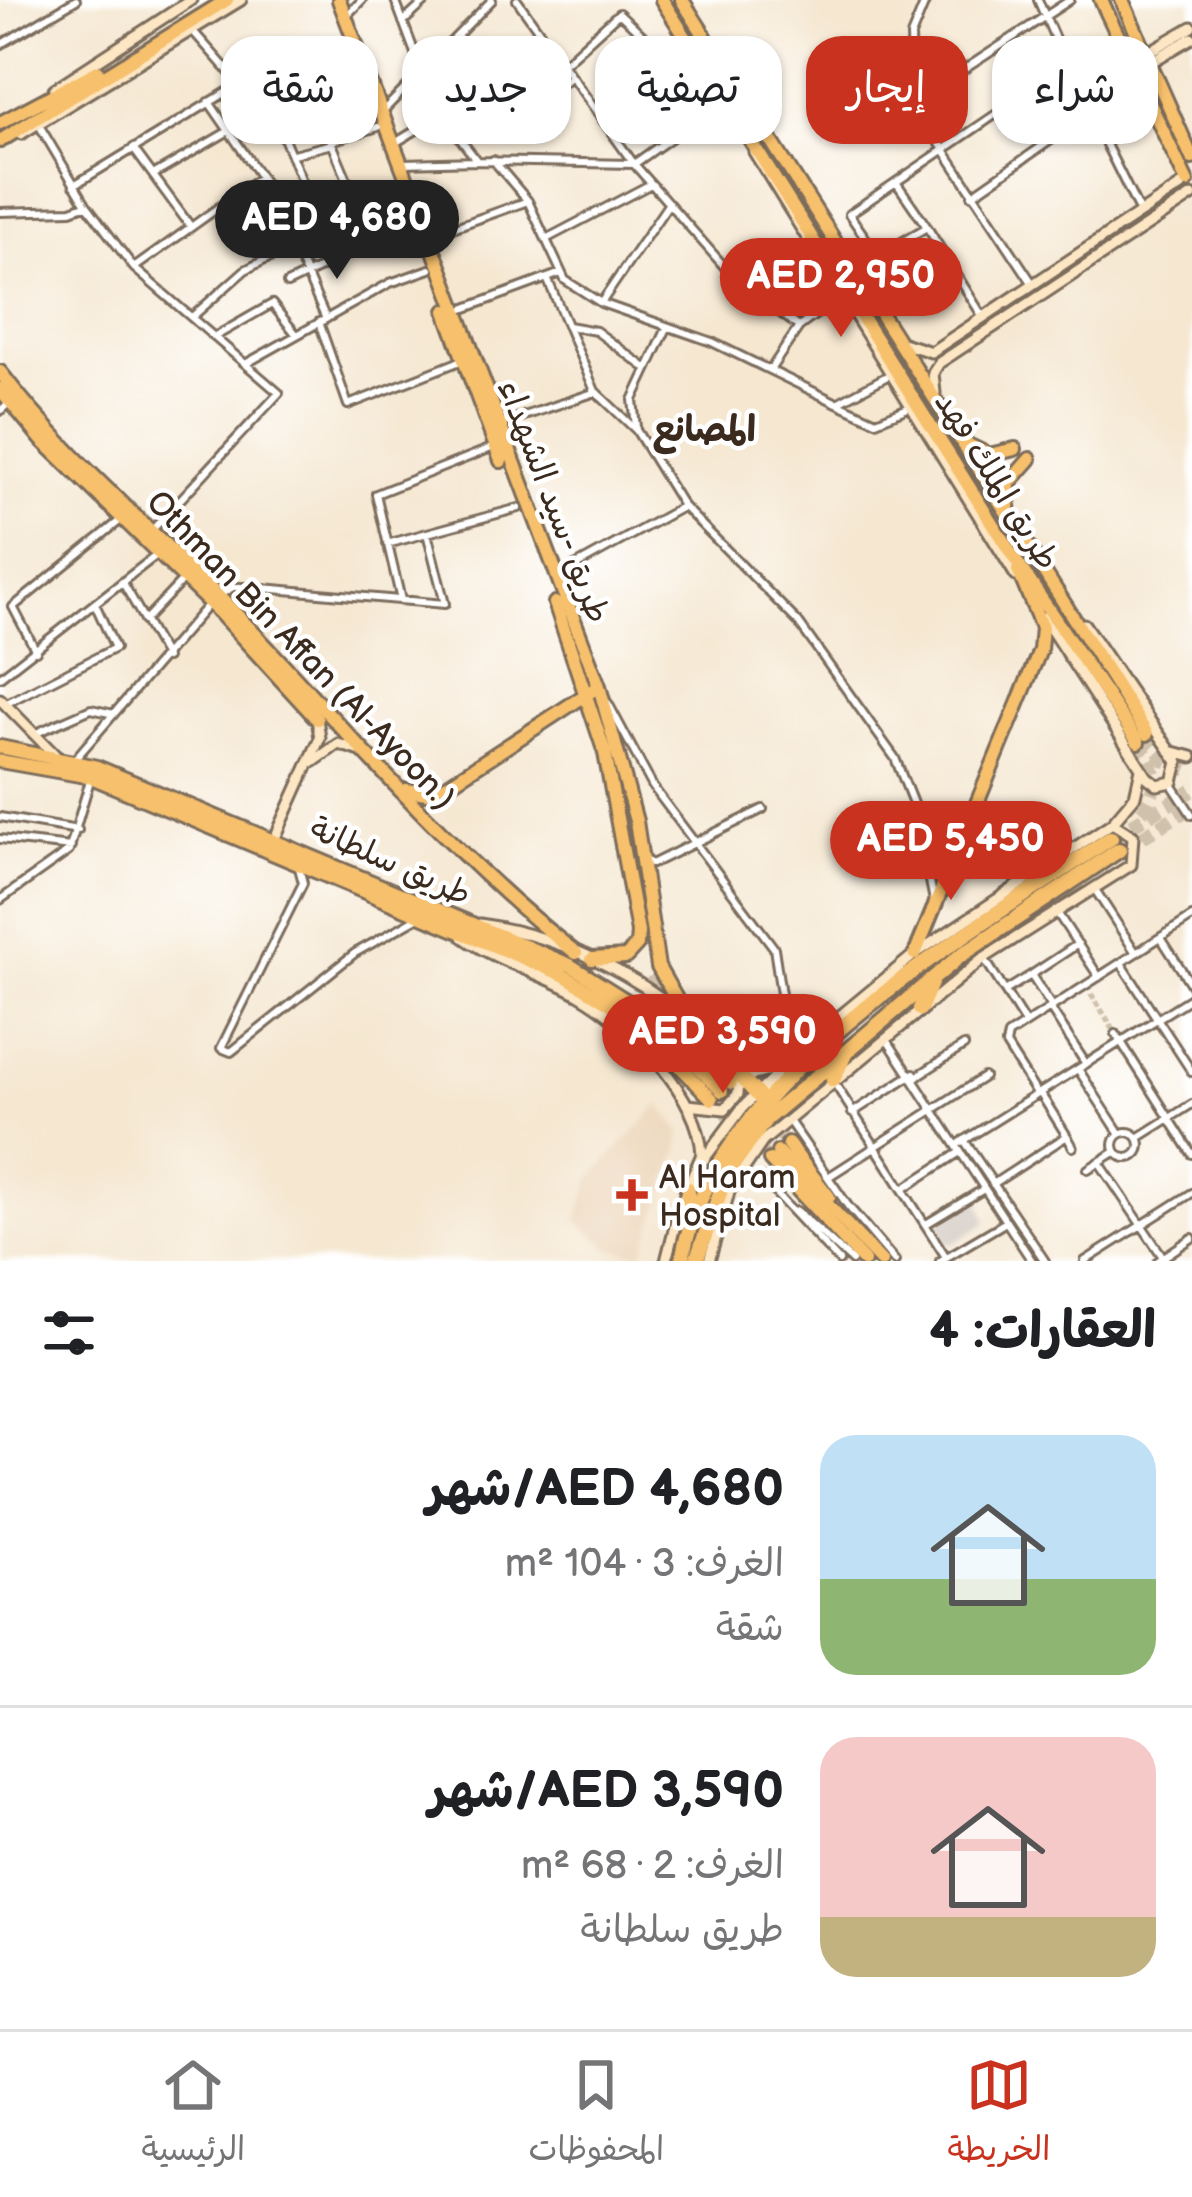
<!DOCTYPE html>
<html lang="ar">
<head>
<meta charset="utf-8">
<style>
	:root { --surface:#fff; --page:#f2f2f2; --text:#202124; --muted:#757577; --line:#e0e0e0; --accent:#c8321e }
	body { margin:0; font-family:"Balsamiq Sans","Playpen Sans Arabic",sans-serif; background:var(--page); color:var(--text); direction:rtl; height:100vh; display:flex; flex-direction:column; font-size:45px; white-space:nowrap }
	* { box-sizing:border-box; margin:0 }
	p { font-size:39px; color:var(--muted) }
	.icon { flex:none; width:66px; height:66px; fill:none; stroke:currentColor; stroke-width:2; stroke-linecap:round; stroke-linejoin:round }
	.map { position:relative; height:1261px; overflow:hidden; direction:ltr }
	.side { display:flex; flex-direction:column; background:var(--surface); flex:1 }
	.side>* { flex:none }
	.guide { position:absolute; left:36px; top:36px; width:1122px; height:108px; direction:rtl; display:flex; gap:24px }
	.price { position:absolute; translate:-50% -102px; padding:0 27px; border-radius:42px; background:var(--accent); color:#fff; font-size:39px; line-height:78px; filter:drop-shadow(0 3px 6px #0008) }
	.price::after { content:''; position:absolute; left:50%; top:72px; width:36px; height:27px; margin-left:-18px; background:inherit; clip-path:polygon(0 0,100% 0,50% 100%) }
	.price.current { background:#222; color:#fff }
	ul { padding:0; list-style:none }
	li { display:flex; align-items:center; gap:36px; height:300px; padding:0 36px }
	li+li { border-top:3px solid var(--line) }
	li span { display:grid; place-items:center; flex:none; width:336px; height:240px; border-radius:36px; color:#555 }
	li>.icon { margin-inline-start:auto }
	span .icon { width:144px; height:144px; fill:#fffc; stroke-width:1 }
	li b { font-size:51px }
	h2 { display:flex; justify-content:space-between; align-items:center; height:144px; padding:0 36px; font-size:51px }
	.tag { padding:0 42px; border-radius:36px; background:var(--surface); box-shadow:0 3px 9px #0004; font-size:42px; line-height:108px }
	.tag.current { background:var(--accent); color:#fff }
	.menu { display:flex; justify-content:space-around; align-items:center; height:168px; border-top:3px solid var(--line); background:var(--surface); font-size:33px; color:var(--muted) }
	.menu a { display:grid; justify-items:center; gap:6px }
	.menu .current { color:var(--accent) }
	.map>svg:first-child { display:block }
</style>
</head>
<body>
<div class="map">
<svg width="1192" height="1261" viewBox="0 0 1192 1261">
	<rect width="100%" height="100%" fill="#fff"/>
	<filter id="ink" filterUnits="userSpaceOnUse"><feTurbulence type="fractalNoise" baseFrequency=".00833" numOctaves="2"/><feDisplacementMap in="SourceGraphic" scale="24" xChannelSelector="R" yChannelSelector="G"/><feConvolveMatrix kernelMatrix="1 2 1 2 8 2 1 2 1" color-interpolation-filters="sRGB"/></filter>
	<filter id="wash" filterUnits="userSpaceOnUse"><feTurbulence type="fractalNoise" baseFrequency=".004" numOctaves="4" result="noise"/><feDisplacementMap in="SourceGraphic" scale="48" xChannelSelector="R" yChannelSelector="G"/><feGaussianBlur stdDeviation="2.7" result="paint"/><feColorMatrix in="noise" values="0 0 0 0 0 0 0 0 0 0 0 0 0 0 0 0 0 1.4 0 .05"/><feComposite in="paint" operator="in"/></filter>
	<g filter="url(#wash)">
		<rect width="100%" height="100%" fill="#f5e7d0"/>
		<path fill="#edd7bb" d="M 660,1104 L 681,1132 L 679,1150 L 642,1255 L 609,1248 L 577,1220 L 591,1178 Z"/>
		<path fill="#ccc2b9" d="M 978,1196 L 987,1222 L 953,1244 L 946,1242 L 934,1224 Z"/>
	</g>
	<g filter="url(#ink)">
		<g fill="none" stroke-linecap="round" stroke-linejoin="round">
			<path stroke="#d0c1ac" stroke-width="6" stroke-dasharray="6 3" stroke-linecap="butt" d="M 1091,994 L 1116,1034"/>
			<path stroke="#d0c1ac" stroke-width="12" stroke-dasharray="12 6" stroke-linecap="butt" d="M 652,975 L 678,1027
				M 732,1083 L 788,1144
				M 712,1099 L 770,1160"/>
			<path stroke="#d0c1ac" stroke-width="14" stroke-dasharray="14 7" stroke-linecap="butt" d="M 1147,734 L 1164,760 L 1192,772
				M 1138,742 C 1158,771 1162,787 1139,816
				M 1113,836 L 1192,791
				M 1124,848 L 1192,807"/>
			<g stroke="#7c6c5c" stroke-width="12">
				<path id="street" d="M 395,0 L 422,72
					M 1038,0 L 1067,66
					M 348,14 L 362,0
					M 403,22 L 427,0
					M 192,30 L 281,131 L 322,229
					M 457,36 L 516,96 L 551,93 L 571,76
					M 0,45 L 76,0
					M 563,64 L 619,13 L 653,45 L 705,114
					M 415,79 L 477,161 L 634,164 L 517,0
					M 502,81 L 547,42
					M 723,101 L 634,164 L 737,281 L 799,327
					M 209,102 L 269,189 L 326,319
					M 913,103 L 911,36 L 926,0
					M 383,111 L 492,0
					M 602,119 L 630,90 L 619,76 L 653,45
					M 39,125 L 86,204 L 134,268 L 279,393 L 153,529
					M 395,143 L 441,115
					M 133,148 L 191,227
					M 293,154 L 332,144
					M 493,160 L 528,201 L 565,280 L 601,303 L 712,342 L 837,403 L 889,375
					M 403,163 L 477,161
					M 153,175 L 227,132
					M 896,182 L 927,227
					M 74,185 L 240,84
					M 972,195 L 1090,113
					M 226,202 L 262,241 L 270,258
					M 359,208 L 331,141 L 378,127
					M 0,212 L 71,210 L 85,205
					M 430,236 L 528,201
					M 546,239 L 651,184
					M 134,268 L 261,177
					M 547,278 L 595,391
					M 287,284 L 370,244
					M 1033,284 L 913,103 L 1070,0
					M 601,303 L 669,203
					M 458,311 L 561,273
					M 192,317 L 245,270 L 402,191
					M 983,317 L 927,227 L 878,256 L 849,214 L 1067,66 L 1140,213
					M 319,322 L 348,405 L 463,360
					M 568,326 L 596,331 L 646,368
					M 216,336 L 272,304 L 296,334
					M 247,363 L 390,283 L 430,269
					M 770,370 L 799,327 L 841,296
					M 837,403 L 876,421 L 908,408
					M 0,411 L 10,402
					M 500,424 L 596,392 L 636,430 L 683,506 L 798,622 L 895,758 L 916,811 L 934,901
					M 636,427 L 633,400 L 667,328
					M 387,544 L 519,508
					M 557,576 L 682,507
					M 123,583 L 166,658
					M 218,596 L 233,587 L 251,587 L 445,604 L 427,533
					M 401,600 L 376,494 L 494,447
					M 144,621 L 183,580
					M 36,651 L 13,607 L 122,519
					M 0,677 L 158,554
					M 608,703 L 653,787 L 774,948 L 791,1060
					M 5,704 L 115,648 L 96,606
					M 34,734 L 91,709 L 114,714
					M 74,760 L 208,605
					M 1171,783 L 1192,815
					M 0,817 L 78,830
					M 0,839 L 71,847
					M 645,860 L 652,864 L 763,809
					M 299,868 L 303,883 L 221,1048 L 231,1052 L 355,953 L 419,917
					M 1094,888 L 1136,953
					M 0,900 L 69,851 L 91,777
					M 1056,911 L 1099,977
					M 1161,938 L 1192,986
					M 984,958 L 1025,1023
					M 1121,963 L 1192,1072
					M 1005,991 L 1031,975
					M 1052,1007 L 1031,975 L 1078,944
					M 1050,1008 L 1086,1064
					M 1116,1034 L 1192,1154
					M 887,1040 L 1032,1261
					M 1078,1069 L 1120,1134
					M 916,1077 L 964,1046
					M 835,1084 L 946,1257
					M 1040,1093 L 1067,1136
					M 1037,1094 L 1006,1045 L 1008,1035 L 1192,917
					M 852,1113 L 914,1073
					M 789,1121 L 848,1206 L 895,1261
					M1114 1145a13 13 0 1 1 26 0a13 13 0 1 1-26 0Z
					M 1138,1138 L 1192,1104
					M 964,1140 L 1045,1261
					M 960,1143 L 1192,997
					M 1099,1162 L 1163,1257
					M 1088,1169 L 1115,1152
					M 828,1177 L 984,1077
					M 993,1184 L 1067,1136 L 1073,1147
					M 733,1187 L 761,1178 L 839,1261
					M 903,1189 L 960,1152
					M 797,1211 L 852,1261
					M 926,1224 L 984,1189
					M 940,1261 L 1006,1222
					M 1085,1261 L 1192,1193
					M 1158,1261 L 1192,1238"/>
			</g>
			<g stroke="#7c6c5c" stroke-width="15">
				<path id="secondary" d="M 1147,53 L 1192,27
					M 1151,62 L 1192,38
					M 54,89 L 191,0
					M 21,134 L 241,0
					M 754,152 L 1016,576
					M 903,343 L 931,352 L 1187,182
					M 935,393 L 933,373 L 939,363 L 1192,196
					M 1043,617 L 1147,777 L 1157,785 L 1173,782 L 1178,762 L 1084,624
					M 0,699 L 55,755
					M 1170,751 L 1192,757
					M 313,762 L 338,744 L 361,751
					M 275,838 L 320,738 L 317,719
					M 480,924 C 578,939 682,994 739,1077 L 738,1094 L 725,1109 L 688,1105
					M 463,937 C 499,963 542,973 580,995 C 630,1024 699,1095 702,1154 L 680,1206 L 666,1261
					M 823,1030 L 915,954 L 1112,823 L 1135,796 L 1141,769
					M 740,1071 L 754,1075 L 782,1068
					M 702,1162 L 743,1107 L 825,1030
					M 709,1261 L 730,1189 L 763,1141 L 984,958 L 1131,865 L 1133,836 L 1112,823"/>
			</g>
			<g stroke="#7c6c5c" stroke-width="18">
				<path id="primary" d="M 339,0 L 599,686 L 636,821 L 658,967 L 692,1027
					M 662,0 L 1014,558 L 1138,742
					M 682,0 L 1147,734
					M 1101,0 L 1187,182
					M 1122,0 L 1192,158
					M 0,123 L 98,71
					M 0,141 L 227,0
					M 446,311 L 501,461
					M 0,372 C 67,460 154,530 231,609 C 343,726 448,853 576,953
					M 0,389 L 42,440 L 220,613 L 317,719
					M 966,444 L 989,455 L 1015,449
					M 1008,511 L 1009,483 L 1030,459
					M 555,603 L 605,753 L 638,932 L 637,945 L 626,957 L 592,959
					M 0,747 L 97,767 L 570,965 L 640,1009 L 722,1091
					M 0,761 L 91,777 L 563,975 L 633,1018 L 712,1099
					M 406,790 L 434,794 L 593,690
					M 915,954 L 1040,650 L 1042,627 L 1018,570
					M 678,1027 L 731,1083
					M 788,1144 L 829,1197
					M 778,1152 L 881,1261
					M 770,1160 L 864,1261"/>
			</g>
			<g stroke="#7c6c5c" stroke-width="20">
				<path id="highway" d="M 920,1009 L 932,981
					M 730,1065 L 767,1105
					M 833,1080 L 846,1052
					M 687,1220 L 688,1189
					M 682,1261 C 711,1078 968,935 1111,838
					M 696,1261 L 727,1173 L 766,1119 L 960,956 L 1119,850"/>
			</g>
			<use href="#street" stroke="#fff" stroke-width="6"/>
			<use href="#secondary" stroke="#fce6c4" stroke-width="9"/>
			<use href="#primary" stroke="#f7c06c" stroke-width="12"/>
			<use href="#highway" stroke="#f7c06c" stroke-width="14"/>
		</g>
	</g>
	<path fill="#c8321e" stroke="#fff" stroke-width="4.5" d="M626 1177h12v12h12v12h-12v12h-12v-12h-12v-12h12z"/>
	<g text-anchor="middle" stroke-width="9" stroke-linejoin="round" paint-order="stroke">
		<g font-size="33" fill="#3b2a1e" stroke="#fff">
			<text transform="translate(998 480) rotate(58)" y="12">طريق الملك فهد</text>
			<text transform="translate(555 501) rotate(69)" y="12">طريق -سيد الشهداء</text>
			<text transform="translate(302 649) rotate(46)" y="12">Othman Bin Affan (Al-Ayoon.)</text>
			<text transform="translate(391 860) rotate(24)" y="12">طريق سلطانة</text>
		</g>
		<g font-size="33" fill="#3b2a1e" stroke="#fff" text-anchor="start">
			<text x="659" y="1188">Al Haram<tspan x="659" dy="38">Hospital</tspan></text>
		</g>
		<g font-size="36" font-weight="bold" fill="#3b2a1e" stroke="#fff">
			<text x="704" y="441">المصانع</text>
		</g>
	</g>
</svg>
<b class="price current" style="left:337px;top:282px">AED 4,680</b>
<b class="price" style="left:841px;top:340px">AED 2,950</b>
<b class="price" style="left:951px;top:903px">AED 5,450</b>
<b class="price" style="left:723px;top:1096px">AED 3,590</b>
<div class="guide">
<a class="tag">شراء</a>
<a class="tag current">إيجار</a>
<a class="tag">تصفية</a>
<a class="tag">جديد</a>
<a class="tag">شقة</a>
</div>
</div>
<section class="side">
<h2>العقارات: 4<svg class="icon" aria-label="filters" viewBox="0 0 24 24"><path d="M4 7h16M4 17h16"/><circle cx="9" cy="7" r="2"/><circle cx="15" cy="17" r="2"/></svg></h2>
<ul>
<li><span style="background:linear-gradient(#bfe0f5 60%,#8fb573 0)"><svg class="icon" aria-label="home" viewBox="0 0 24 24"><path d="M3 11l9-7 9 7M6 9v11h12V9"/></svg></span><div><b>AED 4,680/شهر</b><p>الغرف: 3 · 104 m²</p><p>شقة</p></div></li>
<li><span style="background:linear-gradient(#f6c9c9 75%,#c2b280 0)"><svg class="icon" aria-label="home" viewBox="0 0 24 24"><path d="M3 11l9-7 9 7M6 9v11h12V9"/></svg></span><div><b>AED 3,590/شهر</b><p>الغرف: 2 · 68 m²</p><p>طريق سلطانة</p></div></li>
</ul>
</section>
<nav class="menu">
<a class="current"><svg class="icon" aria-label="map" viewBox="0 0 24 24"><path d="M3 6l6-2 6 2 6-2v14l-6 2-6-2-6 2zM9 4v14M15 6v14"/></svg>الخريطة</a>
<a><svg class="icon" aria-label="saved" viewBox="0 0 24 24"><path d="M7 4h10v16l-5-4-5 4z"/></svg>المحفوظات</a>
<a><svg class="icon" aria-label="home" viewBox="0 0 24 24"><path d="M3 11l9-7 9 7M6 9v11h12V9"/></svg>الرئيسية</a>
</nav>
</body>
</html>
